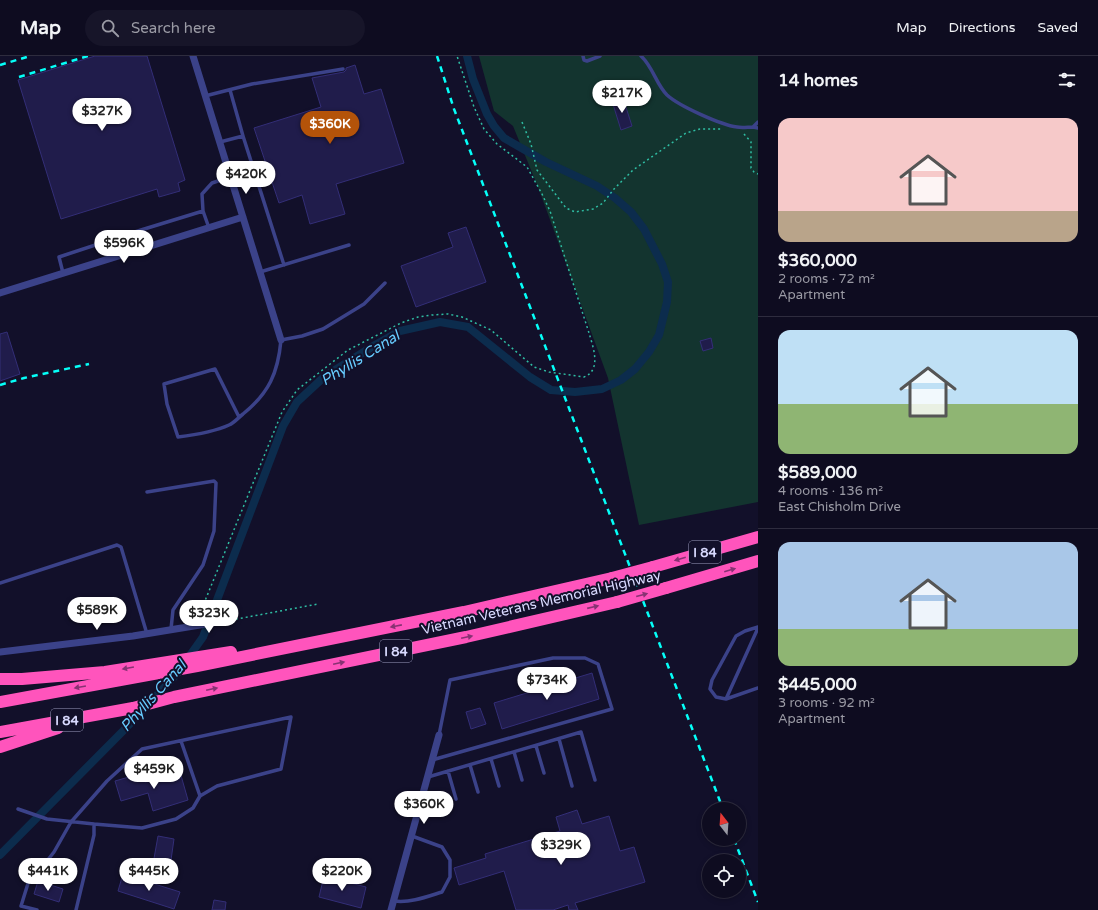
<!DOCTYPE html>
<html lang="en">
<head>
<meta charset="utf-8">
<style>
	:root { --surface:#0e0c20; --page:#171529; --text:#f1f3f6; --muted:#9b9ba5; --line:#2e2c3e; --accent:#b45309 }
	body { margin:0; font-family:"Varela Round",sans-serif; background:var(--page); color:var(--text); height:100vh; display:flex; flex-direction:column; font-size:15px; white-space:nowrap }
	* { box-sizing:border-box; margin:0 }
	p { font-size:13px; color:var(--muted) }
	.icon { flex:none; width:22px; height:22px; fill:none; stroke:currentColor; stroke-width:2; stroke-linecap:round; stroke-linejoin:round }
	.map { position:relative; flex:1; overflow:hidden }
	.side { display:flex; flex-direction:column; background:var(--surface); width:340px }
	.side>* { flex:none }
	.needle { width:26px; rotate:343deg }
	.tools { position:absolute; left:702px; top:746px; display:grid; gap:8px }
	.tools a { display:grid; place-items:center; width:44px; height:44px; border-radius:50%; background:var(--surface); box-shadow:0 2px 6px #0003,0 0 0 1px var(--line); font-size:20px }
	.price { position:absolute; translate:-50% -34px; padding:0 9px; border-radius:14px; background:#fff; color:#222; font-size:13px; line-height:26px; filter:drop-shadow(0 1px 2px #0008) }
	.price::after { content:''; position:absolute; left:50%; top:24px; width:12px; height:9px; margin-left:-6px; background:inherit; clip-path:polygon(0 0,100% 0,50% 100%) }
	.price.active { background:var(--accent); color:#fff }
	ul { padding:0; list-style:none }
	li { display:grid; align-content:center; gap:8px; height:212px; padding:0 20px }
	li+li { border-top:1px solid var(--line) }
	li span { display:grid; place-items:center; height:124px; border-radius:12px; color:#555 }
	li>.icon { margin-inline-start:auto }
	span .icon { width:72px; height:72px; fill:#fffc; stroke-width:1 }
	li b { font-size:17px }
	h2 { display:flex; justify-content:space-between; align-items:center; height:48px; padding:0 20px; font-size:17px }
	header { display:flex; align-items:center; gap:24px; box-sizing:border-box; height:56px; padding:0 20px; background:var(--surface); border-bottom:1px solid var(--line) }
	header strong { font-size:19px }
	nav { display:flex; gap:22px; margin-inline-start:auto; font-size:14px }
	.search { width:280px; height:36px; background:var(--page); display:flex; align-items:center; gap:10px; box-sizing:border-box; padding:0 14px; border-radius:22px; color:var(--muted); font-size:15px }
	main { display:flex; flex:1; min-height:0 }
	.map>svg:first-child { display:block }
</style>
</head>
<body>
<header>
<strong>Map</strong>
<div class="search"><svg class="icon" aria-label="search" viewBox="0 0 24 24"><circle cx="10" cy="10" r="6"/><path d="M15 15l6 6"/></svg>Search here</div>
<nav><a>Map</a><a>Directions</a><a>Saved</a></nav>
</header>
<main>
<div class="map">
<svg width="758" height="854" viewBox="0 0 758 854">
	<rect width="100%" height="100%" fill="#12102a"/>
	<path fill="#13342f" d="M 479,0 L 758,0 L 758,446 L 639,469 L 608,322 L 538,131 L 513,70 L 494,55 Z"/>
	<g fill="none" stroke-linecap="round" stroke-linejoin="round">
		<path stroke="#0c2c4d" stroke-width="8" d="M 0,799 L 123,675 L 176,619 L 203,581 L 283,370 L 297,346 L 324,321 L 375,289 L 400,275 L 440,266 L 468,271 L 530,321 L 551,334 L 575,336 L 602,333 L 621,324 L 635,313 L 649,296 L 659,279 L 667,246 L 668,226 L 662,208 L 644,173 L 631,156 L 615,142 L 597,130 L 546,106 L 504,82 L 494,70 L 487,58 L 473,23 L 467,0"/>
	</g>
	<path fill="#201c4b" stroke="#332e77" d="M 95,0 L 147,0 L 185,124 L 178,127 L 180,135 L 159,141 L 157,133 L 61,163 L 18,24 Z
		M 355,9 L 364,38 L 381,33 L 404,107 L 336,128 L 345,158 L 310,168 L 302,139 L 279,147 L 254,72 L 321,51 L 312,22 L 344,16 L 346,14 L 346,12 Z
		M 623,42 L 632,70 L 621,74 L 612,45 Z
		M 466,171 L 486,226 L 416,251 L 401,210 L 453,191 L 448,177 Z
		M 7,276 L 20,318 L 0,325 L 0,278 Z
		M 711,282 L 713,292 L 703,295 L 700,285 Z
		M 592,617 L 599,643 L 502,673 L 494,647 Z
		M 480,652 L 486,668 L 471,673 L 466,656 Z
		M 180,716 L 188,744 L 153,755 L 148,737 L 121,745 L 115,725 L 143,717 L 145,726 Z
		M 577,754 L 582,768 L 609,760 L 620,795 L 634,791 L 645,826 L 575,847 L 578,854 L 569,854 L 568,849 L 553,854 L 516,854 L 504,815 L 459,829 L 454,812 L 486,802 L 485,798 L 560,775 L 556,761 Z
		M 158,780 L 174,783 L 170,811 L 153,808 Z
		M 123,818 L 180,836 L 174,853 L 118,835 Z
		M 324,820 L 366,831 L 361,852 L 319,841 Z
		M 38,825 L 63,833 L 59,846 L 34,838 Z
		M 214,844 L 226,846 L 225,854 L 212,854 Z"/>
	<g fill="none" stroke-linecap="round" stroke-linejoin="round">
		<path stroke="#2fbda3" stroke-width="1.5" stroke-dasharray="2 3" stroke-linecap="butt" d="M 522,66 L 531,88 L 537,114 L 566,152 L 575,156 L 593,153 L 603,147 L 614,133 L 633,114 L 686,77 L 700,73 L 721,73
			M 744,78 L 751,86 L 751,112 L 754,116 L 758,118
			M 198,562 L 282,356 L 297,334 L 348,294 L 401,267 L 418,261 L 432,259 L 448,258 L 462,261 L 491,274 L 534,311 L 549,316 L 584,321 C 602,314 593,291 589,277 L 550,155 L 542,138 L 527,111 L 497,88 L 484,73 L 474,51 L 457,0
			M 226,565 L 318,548"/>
		<path stroke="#3b4289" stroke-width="3.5" d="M 583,0 L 584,4 L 587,5 L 600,0
			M 641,0 C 653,11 656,28 667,39 C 679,50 721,69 737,71 C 742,72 748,71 753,71
			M 230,34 L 243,80
			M 205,40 L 252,28 L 343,13
			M 758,66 L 753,71 L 758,72
			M 220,86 L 243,80 L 284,209
			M 203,155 L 202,138 L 212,127 L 230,121
			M 146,191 L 141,174 L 203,155 L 209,172
			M 260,216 L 349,189
			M 63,217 L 59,201 L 141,174
			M 239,361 L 215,313 L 164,328 L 167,348 L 178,381 C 194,379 214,376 229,369 C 234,367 239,361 243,358 C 269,337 278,317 281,284 L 302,280 L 323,273 L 364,248 L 385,227
			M 147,436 L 214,425 L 216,427 L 214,475 L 203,509 L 173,554 L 171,573
			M 0,527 L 117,489 L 121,491 L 147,578
			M 758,571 L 745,575 L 736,580 L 712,624 L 710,633 L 716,641 L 726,643 L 758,632
			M 726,643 L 758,572
			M 559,683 L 572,730
			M 181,685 L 200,740
			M 536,690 L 544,717
			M 514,696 L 522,724
			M 491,703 L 499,730
			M 432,704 L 612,653 L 598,608 L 585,602 L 553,602 L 450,624 L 439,679
			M 470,709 L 478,736
			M 448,715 L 456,743
			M 428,721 L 581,676 L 595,724
			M 18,753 L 47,763 L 94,768 L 94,779 L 76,854
			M 394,845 C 411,847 426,841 442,836 L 450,821 L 450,804 L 442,791 L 412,780
			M 37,854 L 21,850 L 30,821 L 43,810 L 54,796 L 71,766 L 107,725 L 142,693 L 291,661 L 281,713 L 217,730 L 200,740 L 193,752 L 176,763 L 142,772 L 94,768"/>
		<path stroke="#3b4289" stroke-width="7" d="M 193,0 L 281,284
			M 0,237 L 243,161
			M 0,596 L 133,580 L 218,566
			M 391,854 L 439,679"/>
		<path stroke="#ff54bc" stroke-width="12" d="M 653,511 L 758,481
			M 666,532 L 758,505
			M 0,623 L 22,623 L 105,616 L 231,596
			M 0,646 L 197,610 L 464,556 L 612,522
			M 0,676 L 133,652 L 174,641 L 466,581 L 617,546
			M 0,691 L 58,672"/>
		<path stroke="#05fff8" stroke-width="2.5" stroke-dasharray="6 5" stroke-linecap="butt" d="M 437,0 L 454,53 L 723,753
			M 0,9 L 30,0
			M 19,21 L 88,0
			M 0,329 L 24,322 L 89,308
			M 734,783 L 758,846"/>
		<path stroke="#ff54bc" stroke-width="12" d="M 612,522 L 653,511
			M 617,546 L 666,532"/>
	</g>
	<defs><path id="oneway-solid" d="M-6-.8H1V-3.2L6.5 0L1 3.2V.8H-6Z"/></defs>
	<g fill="#883273">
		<use href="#oneway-solid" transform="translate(680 503) rotate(164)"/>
		<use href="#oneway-solid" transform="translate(730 514) rotate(-16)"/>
		<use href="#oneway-solid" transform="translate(642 539) rotate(-15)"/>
		<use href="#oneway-solid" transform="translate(593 551) rotate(-13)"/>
		<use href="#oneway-solid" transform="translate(396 570) rotate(169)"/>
		<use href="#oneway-solid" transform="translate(467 581) rotate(-12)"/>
		<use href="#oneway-solid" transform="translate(339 607) rotate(-12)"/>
		<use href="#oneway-solid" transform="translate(128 612) rotate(170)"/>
		<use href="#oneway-solid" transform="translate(80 631) rotate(170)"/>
		<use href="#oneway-solid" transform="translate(212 633) rotate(-12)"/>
	</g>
	<g text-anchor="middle" stroke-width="4" stroke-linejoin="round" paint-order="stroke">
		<g fill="#12102a" stroke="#9d9dbf" stroke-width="1">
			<rect x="689" y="485" width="32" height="22" rx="3"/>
			<rect x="380" y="584" width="32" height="22" rx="3"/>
			<rect x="51" y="653" width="32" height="22" rx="3"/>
		</g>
		<g font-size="13" font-weight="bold" fill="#d9daff">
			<text x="705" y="501">I 84</text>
			<text x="396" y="600">I 84</text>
			<text x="67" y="669">I 84</text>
		</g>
		<g font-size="14" fill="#d9daff" stroke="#12102a">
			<text transform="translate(541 546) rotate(-13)" y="5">Vietnam Veterans Memorial Highway</text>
		</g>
		<g font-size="15" font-style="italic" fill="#67ccff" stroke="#12102a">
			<text transform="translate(360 302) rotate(-32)" y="5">Phyllis Canal</text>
			<text transform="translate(153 640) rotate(-48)" y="5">Phyllis Canal</text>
		</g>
	</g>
</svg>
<div class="tools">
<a><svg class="needle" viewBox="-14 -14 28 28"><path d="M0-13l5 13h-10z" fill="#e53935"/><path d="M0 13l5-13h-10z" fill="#9b9ba5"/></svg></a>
<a><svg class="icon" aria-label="locate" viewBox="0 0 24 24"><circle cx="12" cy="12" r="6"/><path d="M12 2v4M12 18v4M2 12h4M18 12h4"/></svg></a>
</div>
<b class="price" style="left:622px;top:58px">$217K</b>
<b class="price" style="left:102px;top:76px">$327K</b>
<b class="price active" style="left:330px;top:89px">$360K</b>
<b class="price" style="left:246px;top:139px">$420K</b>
<b class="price" style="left:124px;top:208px">$596K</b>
<b class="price" style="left:97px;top:575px">$589K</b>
<b class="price" style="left:209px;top:578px">$323K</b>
<b class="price" style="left:547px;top:645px">$734K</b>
<b class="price" style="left:154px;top:734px">$459K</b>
<b class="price" style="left:424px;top:769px">$360K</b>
<b class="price" style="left:561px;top:810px">$329K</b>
<b class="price" style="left:48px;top:836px">$441K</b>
<b class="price" style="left:149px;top:836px">$445K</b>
<b class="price" style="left:342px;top:836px">$220K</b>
</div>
<section class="side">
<h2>14 homes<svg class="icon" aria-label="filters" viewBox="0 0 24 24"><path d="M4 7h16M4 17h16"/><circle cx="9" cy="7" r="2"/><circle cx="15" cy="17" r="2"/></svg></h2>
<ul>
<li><span style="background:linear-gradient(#f6c9c9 75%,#b9a48a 0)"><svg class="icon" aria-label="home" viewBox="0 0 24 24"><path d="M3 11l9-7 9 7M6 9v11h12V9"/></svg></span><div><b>$360,000</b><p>2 rooms · 72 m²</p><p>Apartment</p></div></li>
<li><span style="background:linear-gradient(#bfe0f5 60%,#8fb573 0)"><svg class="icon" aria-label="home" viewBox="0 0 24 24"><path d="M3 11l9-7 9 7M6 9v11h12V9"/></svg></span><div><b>$589,000</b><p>4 rooms · 136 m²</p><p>East Chisholm Drive</p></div></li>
<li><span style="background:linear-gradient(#a9c7e8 70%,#8fb573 0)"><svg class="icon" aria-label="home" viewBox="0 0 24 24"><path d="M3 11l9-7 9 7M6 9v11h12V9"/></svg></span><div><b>$445,000</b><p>3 rooms · 92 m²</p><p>Apartment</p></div></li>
</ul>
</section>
</main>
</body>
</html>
